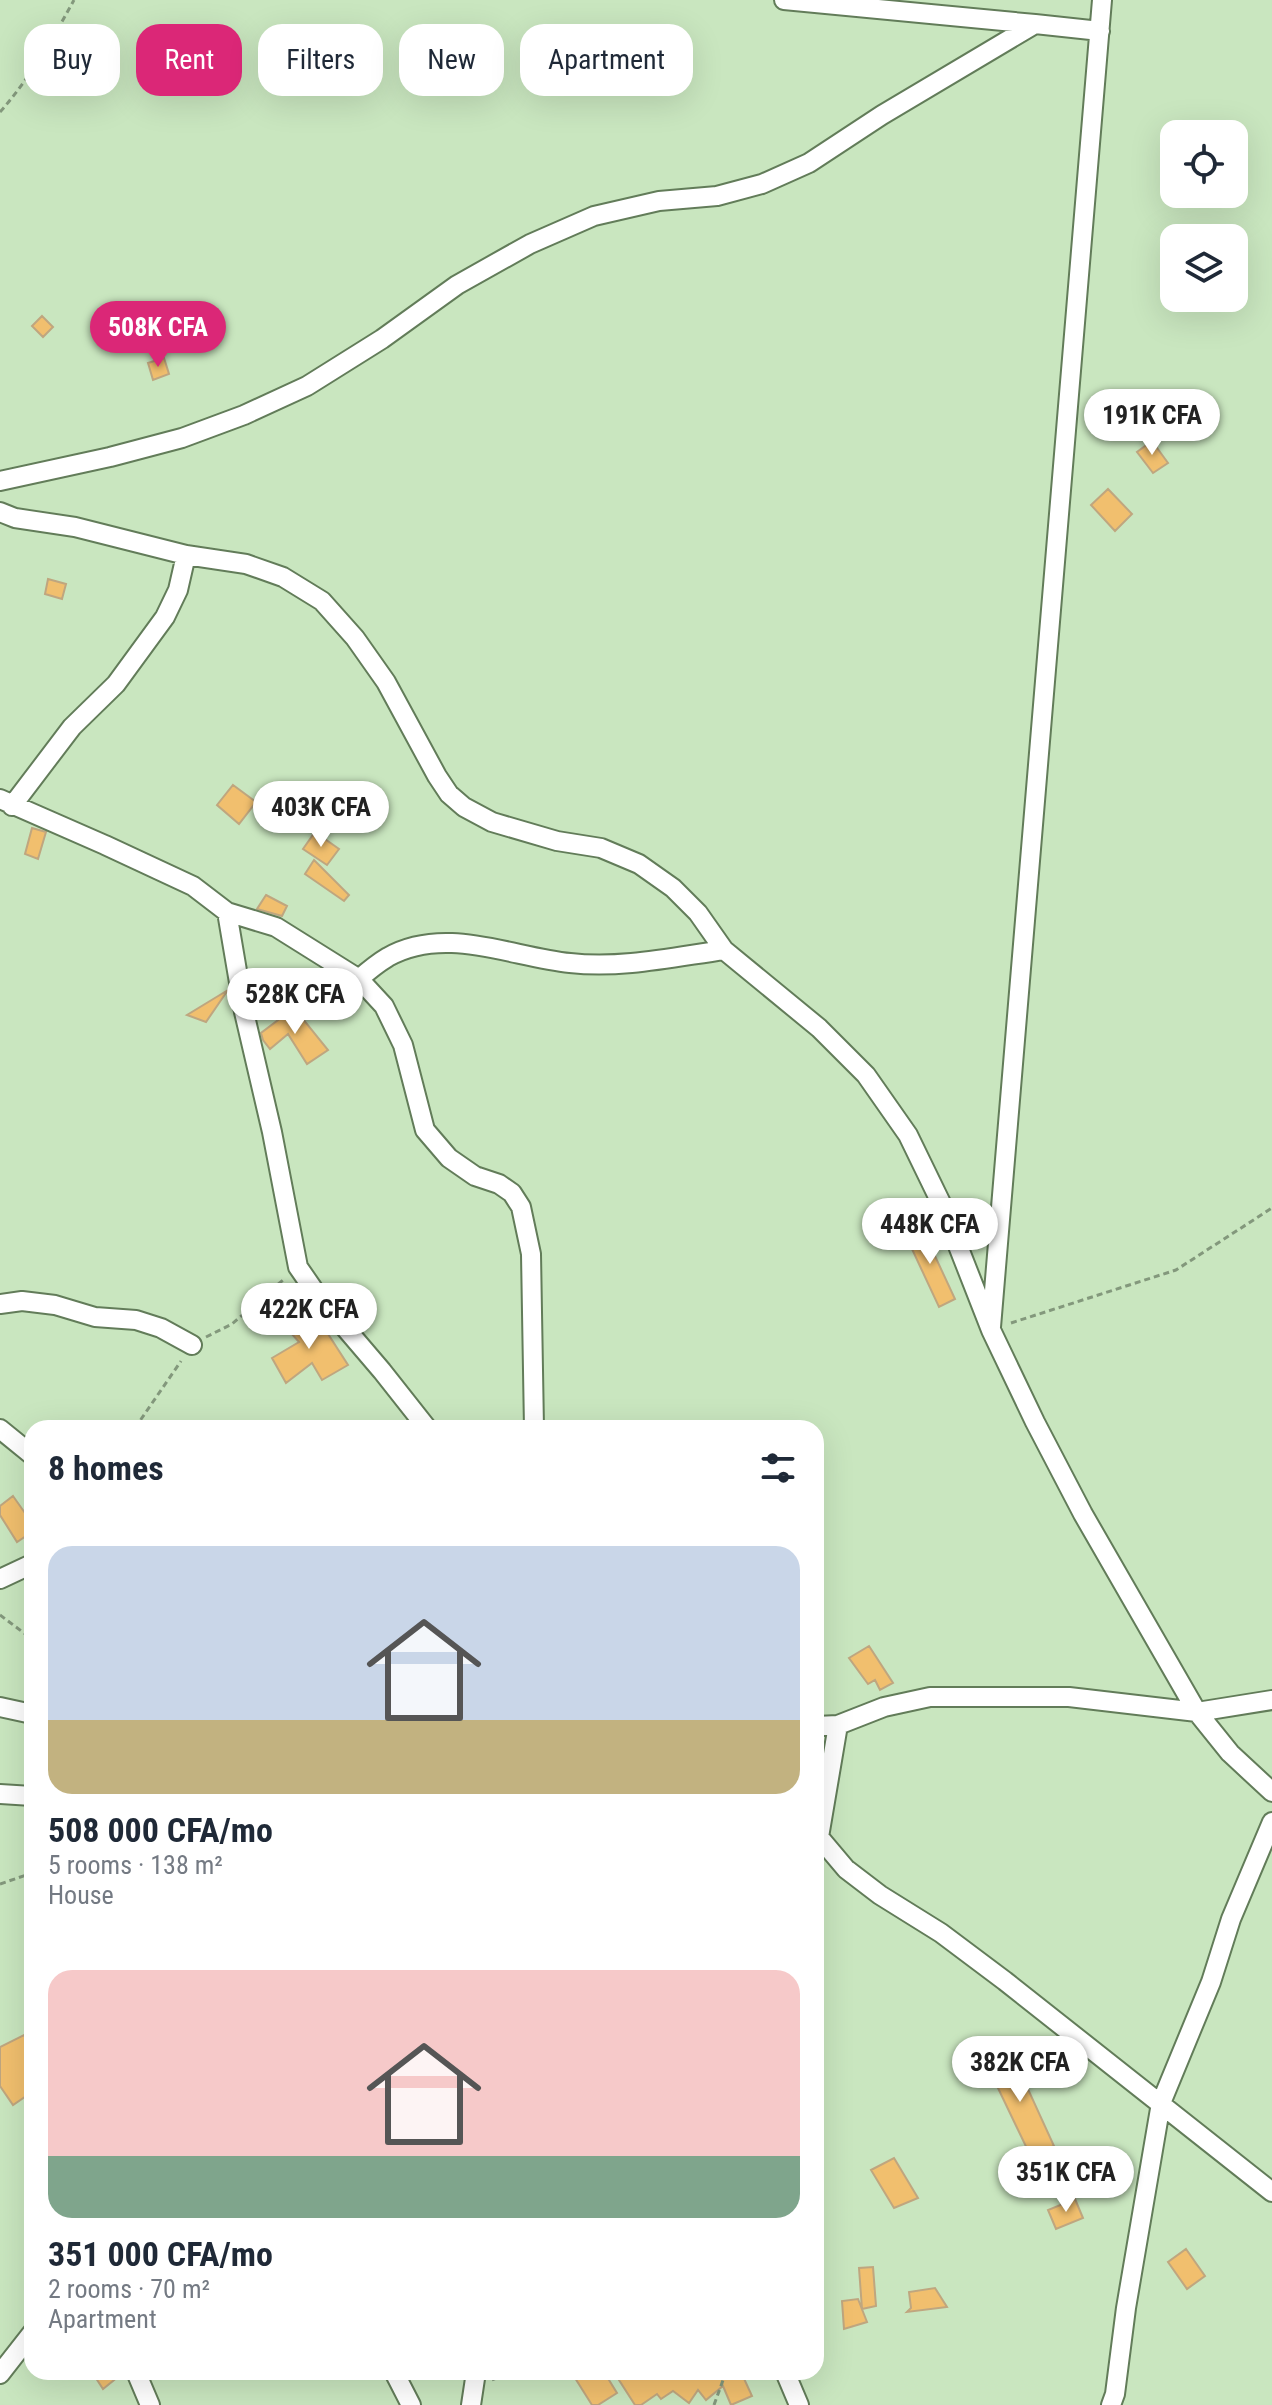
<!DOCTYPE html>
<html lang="en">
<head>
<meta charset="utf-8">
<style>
	:root { --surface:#fff; --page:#f2f2f3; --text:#1f2937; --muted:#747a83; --accent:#db2777 }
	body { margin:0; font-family:"Roboto Condensed",sans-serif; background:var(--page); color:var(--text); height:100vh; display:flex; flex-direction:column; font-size:30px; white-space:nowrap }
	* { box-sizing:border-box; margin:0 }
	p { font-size:26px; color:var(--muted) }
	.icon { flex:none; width:44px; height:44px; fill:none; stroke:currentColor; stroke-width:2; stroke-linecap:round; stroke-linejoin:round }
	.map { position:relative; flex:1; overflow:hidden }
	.details { position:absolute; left:24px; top:1420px; width:800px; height:960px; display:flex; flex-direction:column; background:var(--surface); border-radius:24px; box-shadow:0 8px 32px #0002 }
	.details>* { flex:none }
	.top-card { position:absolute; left:24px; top:24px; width:800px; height:72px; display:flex; gap:16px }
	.fabs { position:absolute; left:1160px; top:120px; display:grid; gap:16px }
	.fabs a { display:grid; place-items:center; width:88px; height:88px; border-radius:16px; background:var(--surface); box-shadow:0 8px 32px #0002; font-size:40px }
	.price { position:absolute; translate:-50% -68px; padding:0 18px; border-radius:28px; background:#fff; color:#222; font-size:26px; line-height:52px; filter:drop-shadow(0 2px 4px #0008) }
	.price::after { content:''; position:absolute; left:50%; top:48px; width:24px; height:18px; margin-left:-12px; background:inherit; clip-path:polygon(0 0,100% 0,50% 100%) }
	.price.current { background:var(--accent); color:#fff }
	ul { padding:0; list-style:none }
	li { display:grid; align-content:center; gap:16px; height:424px; padding:0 24px }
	li span { display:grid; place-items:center; height:248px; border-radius:24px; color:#555 }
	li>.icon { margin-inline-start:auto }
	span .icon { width:144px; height:144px; fill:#fffc; stroke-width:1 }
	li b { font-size:34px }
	h2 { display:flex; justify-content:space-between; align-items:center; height:96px; padding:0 24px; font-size:34px }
	.pill { padding:0 28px; border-radius:24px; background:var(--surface); box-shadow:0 8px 32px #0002; font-size:28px; line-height:72px }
	.pill.current { background:var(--accent); color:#fff }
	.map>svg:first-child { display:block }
</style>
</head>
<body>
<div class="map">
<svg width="1272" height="2405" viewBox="0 0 1272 2405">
	<rect width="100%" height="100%" fill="#c9e6bf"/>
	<path fill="#f1bf6e" stroke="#bfa67f" stroke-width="2" d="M 42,316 L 53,327 L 43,337 L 32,326 Z
		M 164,358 L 169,374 L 153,380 L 148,363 Z
		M 1152,441 L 1168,463 L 1153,473 L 1137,452 Z
		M 1108,489 L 1132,514 L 1115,531 L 1091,505 Z
		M 48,579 L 66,584 L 62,599 L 45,594 Z
		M 233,785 L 256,802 L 239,824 L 217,805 Z
		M 32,828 L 46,832 L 38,859 L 25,854 Z
		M 315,832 L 339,849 L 327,865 L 303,849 Z
		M 314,860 L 349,895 L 344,901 L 305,874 Z
		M 266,895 L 287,906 L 282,916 L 257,909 Z
		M 228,990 L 206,1022 L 187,1015 Z
		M 294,1008 L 328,1050 L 307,1064 L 288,1034 L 270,1049 L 263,1040 L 261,1033 Z
		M 921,1226 L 955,1299 L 939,1307 L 905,1234 Z
		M 297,1313 L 309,1327 L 319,1320 L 348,1365 L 322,1380 L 312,1363 L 286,1383 L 272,1358 L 299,1342 L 284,1325 Z
		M 13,1496 L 32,1523 L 32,1532 L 17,1542 L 0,1515 L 0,1506 Z
		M 869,1646 L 893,1683 L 880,1690 L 875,1680 L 868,1684 L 849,1658 Z
		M 24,2035 L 32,2051 L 32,2092 L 13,2105 L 0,2086 L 0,2047 Z
		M 1011,2052 L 1054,2146 L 1031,2157 L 986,2063 Z
		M 894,2158 L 918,2198 L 894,2208 L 871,2170 Z
		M 1075,2199 L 1083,2218 L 1056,2229 L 1048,2210 Z
		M 1186,2249 L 1205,2276 L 1187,2289 L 1168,2262 Z
		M 873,2267 L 876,2306 L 862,2309 L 859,2268 Z
		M 935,2288 L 947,2307 L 907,2312 L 911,2308 L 909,2292 Z
		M 858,2299 L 867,2322 L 844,2329 L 842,2301 Z
		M 92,2372 L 124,2372 L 103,2389 Z
		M 583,2372 L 604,2372 L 617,2393 L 598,2405 L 592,2405 L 575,2378 Z
		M 633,2372 L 741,2372 L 752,2396 L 731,2405 L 723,2386 L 706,2400 L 698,2390 L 689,2403 L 673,2391 L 661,2399 L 657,2394 L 641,2405 L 635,2405 L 619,2380 Z"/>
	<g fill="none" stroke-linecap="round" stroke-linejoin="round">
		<g stroke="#627c59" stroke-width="22">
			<path id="minor" d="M 784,0 L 1035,24
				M 0,481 L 110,457 L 182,438 L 244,415 L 307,386 L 382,339 L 457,285 L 530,244 L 594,216 L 659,201 L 717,196 L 762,184 L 809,163 L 882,115 L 1035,24 L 1100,31
				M 0,512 L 15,518 L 75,527 L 186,555 L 246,564 L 283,577 L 322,601 L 355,638 L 386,682 L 437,776 L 449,794 L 464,807 L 492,822 L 557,841 L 601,848 L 639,864 L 673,888 L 698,913 L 724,950 L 819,1028 L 866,1075 L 908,1135 L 942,1205 L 991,1330 L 1035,1422 L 1083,1514 L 1197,1712 L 1272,1700
				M 0,799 L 105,845 L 193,886 L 227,912 L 244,1012 L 272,1132 L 298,1267 L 318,1296 L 382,1371 L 427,1428
				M 12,806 L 72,727 L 116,684 L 165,617 L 178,590 L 186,555
				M 227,912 L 276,927 L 359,979 L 384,1006 L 403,1045 L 425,1130 L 449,1158 L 475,1176 L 499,1184 L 512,1193 L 521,1207 L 531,1254 L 534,1428
				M 359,979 C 368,971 378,963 388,957 C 445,925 511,957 570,963 C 621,969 674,957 724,950
				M 0,1304 L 22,1301 L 55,1305 L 95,1317 L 136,1320 L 161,1328 L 192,1345
				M 991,1327 L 1102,0
				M 0,1429 L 32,1455
				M 0,1579 L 32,1564
				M 0,1707 L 32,1714
				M 816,1726 L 838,1725 L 884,1707 L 930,1697 L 1069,1697 L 1197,1712 L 1230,1753 L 1272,1792
				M 0,1794 L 32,1796
				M 819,1837 L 846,1869 L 880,1895 L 941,1933 L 1005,1981 L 1272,2192
				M 816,1841 L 819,1837 L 838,1725
				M 136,2372 L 150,2405
				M 394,2372 L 411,2405
				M 785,2372 L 799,2405
				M 0,2374 L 32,2333
				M 471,2405 L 476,2372
				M 1111,2405 L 1115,2394 L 1126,2308 L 1161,2103 L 1211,1982 L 1231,1919 L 1272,1822"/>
		</g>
		<path stroke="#83987c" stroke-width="3" stroke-dasharray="6 4" stroke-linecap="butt" d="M 0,112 C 30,78 52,40 74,0
			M 1011,1323 L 1176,1270 L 1272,1208
			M 206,1337 L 232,1324 L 283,1280
			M 135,1428 L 181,1361
			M 0,1615 L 32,1639
			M 0,1884 L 32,1873
			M 492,2380 L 510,2372
			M 714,2405 L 726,2372"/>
		<use href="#minor" stroke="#fff" stroke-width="18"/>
	</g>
</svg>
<div class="fabs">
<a><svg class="icon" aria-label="locate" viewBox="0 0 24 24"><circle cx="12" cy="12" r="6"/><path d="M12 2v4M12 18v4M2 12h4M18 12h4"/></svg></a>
<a><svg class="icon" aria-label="layers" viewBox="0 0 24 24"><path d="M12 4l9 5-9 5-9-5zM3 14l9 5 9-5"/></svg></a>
</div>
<b class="price current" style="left:158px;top:369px">508K CFA</b>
<b class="price" style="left:1152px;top:457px">191K CFA</b>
<b class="price" style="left:321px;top:849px">403K CFA</b>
<b class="price" style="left:295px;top:1036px">528K CFA</b>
<b class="price" style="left:930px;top:1266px">448K CFA</b>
<b class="price" style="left:309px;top:1351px">422K CFA</b>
<b class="price" style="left:1020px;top:2104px">382K CFA</b>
<b class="price" style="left:1066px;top:2214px">351K CFA</b>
<div class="top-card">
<a class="pill">Buy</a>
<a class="pill current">Rent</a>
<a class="pill">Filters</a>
<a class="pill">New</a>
<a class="pill">Apartment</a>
</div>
<section class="details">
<h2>8 homes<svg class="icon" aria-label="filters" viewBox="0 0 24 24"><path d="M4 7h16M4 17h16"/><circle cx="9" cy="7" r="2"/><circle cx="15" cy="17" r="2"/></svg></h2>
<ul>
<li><span style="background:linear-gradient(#c9d6e8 70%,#c2b280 0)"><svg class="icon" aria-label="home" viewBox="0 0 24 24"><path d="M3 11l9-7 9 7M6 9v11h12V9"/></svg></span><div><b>508 000 CFA/mo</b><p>5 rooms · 138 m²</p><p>House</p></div></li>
<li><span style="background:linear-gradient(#f6c9c9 75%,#7fa58c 0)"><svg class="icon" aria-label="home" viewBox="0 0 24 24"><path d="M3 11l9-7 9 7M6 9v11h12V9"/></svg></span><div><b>351 000 CFA/mo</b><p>2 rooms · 70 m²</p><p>Apartment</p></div></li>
</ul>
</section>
</div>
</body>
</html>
